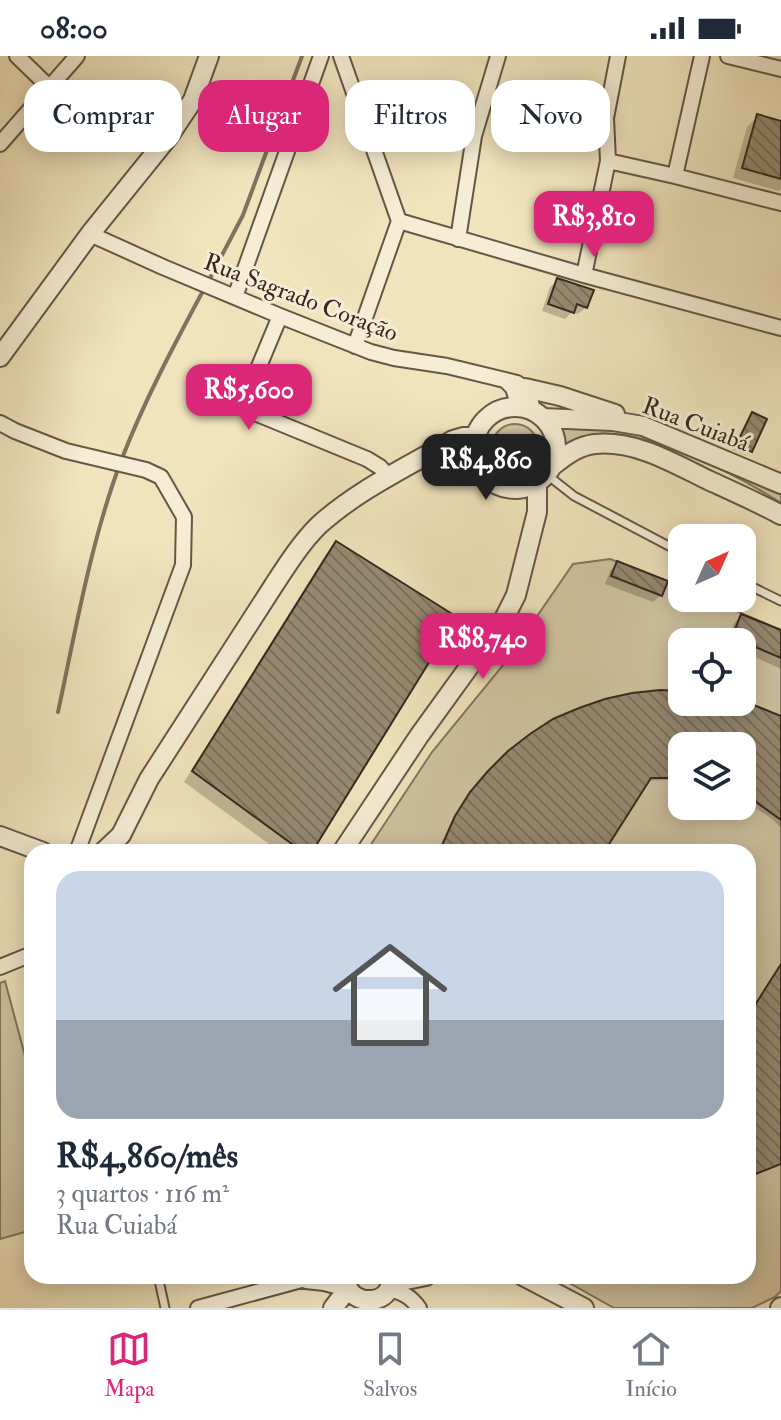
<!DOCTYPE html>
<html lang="pt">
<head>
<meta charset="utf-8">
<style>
	:root { --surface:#fff; --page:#f6f6f7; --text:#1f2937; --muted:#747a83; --line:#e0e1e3; --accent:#db2777 }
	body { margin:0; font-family:"IM FELL Double Pica",serif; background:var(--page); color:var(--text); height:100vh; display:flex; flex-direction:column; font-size:30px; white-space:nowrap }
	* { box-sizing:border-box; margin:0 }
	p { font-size:26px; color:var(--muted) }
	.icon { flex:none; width:44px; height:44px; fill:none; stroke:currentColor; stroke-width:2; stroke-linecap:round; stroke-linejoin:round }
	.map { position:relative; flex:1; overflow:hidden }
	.side { position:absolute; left:24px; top:788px; width:732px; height:440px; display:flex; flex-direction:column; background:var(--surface); border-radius:24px; box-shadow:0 4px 20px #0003 }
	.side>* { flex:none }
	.banner { position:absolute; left:24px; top:24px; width:734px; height:72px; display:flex; gap:16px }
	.needle { width:52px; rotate:45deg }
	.tools { position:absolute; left:668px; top:468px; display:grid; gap:16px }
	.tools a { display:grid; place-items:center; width:88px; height:88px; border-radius:16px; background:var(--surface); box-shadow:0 4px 20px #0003; font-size:40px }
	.price { position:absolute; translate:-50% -68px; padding:0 18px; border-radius:16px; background:var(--accent); color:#fff; font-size:26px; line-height:52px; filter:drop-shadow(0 2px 4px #0008) }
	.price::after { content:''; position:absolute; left:50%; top:48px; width:24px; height:18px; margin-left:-12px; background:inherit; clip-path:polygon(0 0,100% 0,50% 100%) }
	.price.on { background:#222; color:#fff }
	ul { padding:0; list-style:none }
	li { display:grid; align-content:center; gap:16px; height:424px; padding:0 32px }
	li+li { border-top:2px solid var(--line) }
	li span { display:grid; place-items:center; height:248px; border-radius:24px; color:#555 }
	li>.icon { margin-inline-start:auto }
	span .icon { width:144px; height:144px; fill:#fffc; stroke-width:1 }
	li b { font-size:34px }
	.pill { padding:0 28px; border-radius:24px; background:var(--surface); box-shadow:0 4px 20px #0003; font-size:28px; line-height:72px }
	.pill.on { background:var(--accent); color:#fff }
	.status { display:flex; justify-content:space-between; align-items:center; height:56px; padding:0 40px; background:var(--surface); direction:ltr }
	.status svg { height:22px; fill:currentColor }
	.tab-bar { display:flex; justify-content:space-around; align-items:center; height:112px; border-top:2px solid var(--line); background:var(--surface); font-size:22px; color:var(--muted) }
	.tab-bar a { display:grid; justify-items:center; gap:4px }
	.tab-bar .on { color:var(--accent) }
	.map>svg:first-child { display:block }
</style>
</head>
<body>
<div class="status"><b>08:00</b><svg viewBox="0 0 49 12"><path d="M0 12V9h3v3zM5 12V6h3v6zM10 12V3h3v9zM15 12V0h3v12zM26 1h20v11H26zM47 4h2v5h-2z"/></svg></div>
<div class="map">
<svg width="781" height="1252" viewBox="0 0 781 1252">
	<defs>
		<pattern id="building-back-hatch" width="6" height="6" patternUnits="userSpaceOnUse" patternTransform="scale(2)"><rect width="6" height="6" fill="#978a72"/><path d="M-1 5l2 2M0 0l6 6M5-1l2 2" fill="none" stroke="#7c715d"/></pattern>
	</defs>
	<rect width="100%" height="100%" fill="#f1e4bd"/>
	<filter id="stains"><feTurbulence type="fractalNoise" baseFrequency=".0025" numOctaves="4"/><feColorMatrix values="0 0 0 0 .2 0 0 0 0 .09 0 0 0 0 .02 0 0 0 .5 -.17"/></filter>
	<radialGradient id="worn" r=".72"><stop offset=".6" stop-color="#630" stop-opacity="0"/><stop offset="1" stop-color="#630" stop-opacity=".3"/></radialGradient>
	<path fill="#d1c4a2" stroke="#847661" stroke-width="2" fill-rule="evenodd" d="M492 391a23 23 0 1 1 46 0a23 23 0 1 1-46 0Z
		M 617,368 L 781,435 L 781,447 C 739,420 641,369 592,379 C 582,381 572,387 563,391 L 558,371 Z
		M 610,503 L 682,531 L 682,542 L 706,542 L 781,574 L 781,1235 L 775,1241 L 752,1252 L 614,1252 L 557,1220 L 748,1220 L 748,796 L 366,796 L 432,696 L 504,608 L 573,508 ZM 682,586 L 742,586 L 742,646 L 682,646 ZM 682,690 L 742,690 L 742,750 L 682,750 Z
		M 5,925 L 32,1026 L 32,1174 L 0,1183 L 0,927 Z"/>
	<path fill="#0003" d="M 757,61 L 781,67 L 781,133 L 779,135 L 733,122 L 747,71 Z
		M 558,224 L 586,251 L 578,258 L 572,256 L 565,263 L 542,255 L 550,231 Z
		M 753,359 L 750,395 L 745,399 L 733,394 L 748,363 Z
		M 336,488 L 310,796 L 280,796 L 184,726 L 326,498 Z
		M 617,507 L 661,539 L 653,546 L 605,528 L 610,515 Z
		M 742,560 L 781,576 L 781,613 L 742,595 L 742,586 L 727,586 L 734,567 Z
		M 682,637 L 682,646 L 740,646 L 781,663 L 781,772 L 772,763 L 742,743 L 742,690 L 682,690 L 682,725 L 667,724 L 647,725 L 602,796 L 438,796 L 452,765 L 467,742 Z
		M 781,909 L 781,1108 L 748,1122 L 748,961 Z
		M 614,1220 L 630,1220 L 624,1226 Z"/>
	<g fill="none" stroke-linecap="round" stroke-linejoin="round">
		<path stroke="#80725e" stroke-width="4" d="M 208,226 L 243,159 L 302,0
			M 58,656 C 76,572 91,485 121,405 C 144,345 174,289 204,233"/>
	</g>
	<path fill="url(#building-back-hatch)" stroke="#362820" stroke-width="2" d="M 757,58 L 781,65 L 781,123 L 742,112 Z
		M 557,222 L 594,234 L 587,252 L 577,248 L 574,257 L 548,248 Z
		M 752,356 L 767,363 L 752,396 L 736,389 Z
		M 336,485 L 457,561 L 312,796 L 303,796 L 192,715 Z
		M 617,505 L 668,525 L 662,540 L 611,520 Z
		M 741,558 L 781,574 L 781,602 L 732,581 Z
		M 660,634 L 682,635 L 682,646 L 746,646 L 781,660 L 781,764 L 752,743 L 742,738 L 742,690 L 682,690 L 682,722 L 651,722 L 604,796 L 439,796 L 455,760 L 470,736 L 488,715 L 508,695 L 530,678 L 553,663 L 579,652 L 605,643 L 632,637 Z
		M 781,908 L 781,1108 L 748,1121 L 748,960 Z"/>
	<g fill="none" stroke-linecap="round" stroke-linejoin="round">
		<g stroke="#655747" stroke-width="11">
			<path id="service" d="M 546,418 L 574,440 L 682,497
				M 742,526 L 781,545
				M 158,1220 L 165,1252"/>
		</g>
		<g stroke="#655747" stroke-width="18">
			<path id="minor" d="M 17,0 L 50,32
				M 341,0 L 399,165
				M 728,0 L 781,13
				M 0,88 L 77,0
				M 608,105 L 675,120 L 781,147
				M 675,120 L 702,0
				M 399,165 L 584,219 L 781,272
				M 90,178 L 163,211 L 280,260 L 371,296 L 394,302 L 447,310 L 517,327 C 528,334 531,343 533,355
				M 458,183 L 474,80 L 498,0
				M 584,219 L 608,105 L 606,62 L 618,0
				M 235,241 L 321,0
				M 280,260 L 245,344 L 246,351 L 250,355 L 367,403 L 380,411 L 389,421
				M 355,290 L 399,165
				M 507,326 L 513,332 L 519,351
				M 0,367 L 15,375 L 66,395 L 146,414 L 161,421 L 184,461 L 183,509 L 77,796
				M 0,911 L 32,898
				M 306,1225 L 324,1227 L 347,1233
				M 390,1233 C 404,1237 411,1241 419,1252
				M 198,1252 L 316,1220"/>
		</g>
		<g stroke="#655747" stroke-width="22">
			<path id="tertiary" d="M 0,301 L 90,178 L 169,80 L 193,44 L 209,0
				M 525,332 L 560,340 L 615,358
				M474 392a41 41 0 1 1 82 0a41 41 0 1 1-82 0Z
				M 543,362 L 613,365 L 643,370 L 781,428
				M 551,411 C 565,400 577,390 595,388 C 635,384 673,407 708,424 C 732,435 757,446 781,459
				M 0,780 L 43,796
				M 103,796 L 121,779 L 149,723 L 274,529 C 287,509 301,487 318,470 C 357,434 408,411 453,384 L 463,381 L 475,381
				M 342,796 L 419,680 L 505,561 L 516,539 L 537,456 L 537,426
				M 347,1220 C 342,1252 397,1252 390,1220
				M 523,1220 L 584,1252
				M 391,1227 L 426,1220
				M 333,1252 L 347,1234
				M 780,1252 L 781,1251"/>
		</g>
		<use href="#service" stroke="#f6edd4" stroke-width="7"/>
		<use href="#minor" stroke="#f6edd4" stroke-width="14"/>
		<use href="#tertiary" stroke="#f6edd4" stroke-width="18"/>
	</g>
	<g text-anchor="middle" stroke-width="6" stroke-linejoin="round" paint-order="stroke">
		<g font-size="24" fill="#362820" stroke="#f6edd4">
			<text transform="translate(301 241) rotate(21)" y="8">Rua Sagrado Coração</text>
			<text transform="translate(696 368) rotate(21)" y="8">Rua Cuiabá</text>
		</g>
	</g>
	<rect width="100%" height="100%" filter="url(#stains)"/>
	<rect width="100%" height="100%" fill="url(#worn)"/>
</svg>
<div class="tools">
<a><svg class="needle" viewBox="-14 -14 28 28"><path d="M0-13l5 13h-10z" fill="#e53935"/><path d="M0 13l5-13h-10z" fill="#747a83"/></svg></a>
<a><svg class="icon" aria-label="locate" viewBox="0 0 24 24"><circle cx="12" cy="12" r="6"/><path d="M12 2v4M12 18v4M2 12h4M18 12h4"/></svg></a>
<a><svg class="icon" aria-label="layers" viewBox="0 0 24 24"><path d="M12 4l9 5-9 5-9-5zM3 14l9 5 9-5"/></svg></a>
</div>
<b class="price" style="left:594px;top:203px">R$3,810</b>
<b class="price" style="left:249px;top:376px">R$5,600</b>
<b class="price on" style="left:486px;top:446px">R$4,860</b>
<b class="price" style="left:483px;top:625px">R$8,740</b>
<div class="banner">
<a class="pill">Comprar</a>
<a class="pill on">Alugar</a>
<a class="pill">Filtros</a>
<a class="pill">Novo</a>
</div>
<section class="side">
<ul>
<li><span style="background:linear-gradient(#c9d6e8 60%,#9aa5b1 0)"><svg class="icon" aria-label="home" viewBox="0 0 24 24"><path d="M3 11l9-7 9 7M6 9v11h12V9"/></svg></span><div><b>R$4,860/mês</b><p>3 quartos · 116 m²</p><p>Rua Cuiabá</p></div></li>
</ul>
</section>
</div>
<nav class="tab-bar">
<a class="on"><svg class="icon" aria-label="map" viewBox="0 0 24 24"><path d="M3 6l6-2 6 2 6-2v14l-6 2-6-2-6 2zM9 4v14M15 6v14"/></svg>Mapa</a>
<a><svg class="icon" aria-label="saved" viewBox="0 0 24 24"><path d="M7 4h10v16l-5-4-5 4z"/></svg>Salvos</a>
<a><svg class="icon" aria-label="home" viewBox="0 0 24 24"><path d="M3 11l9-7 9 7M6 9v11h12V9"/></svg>Início</a>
</nav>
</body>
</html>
